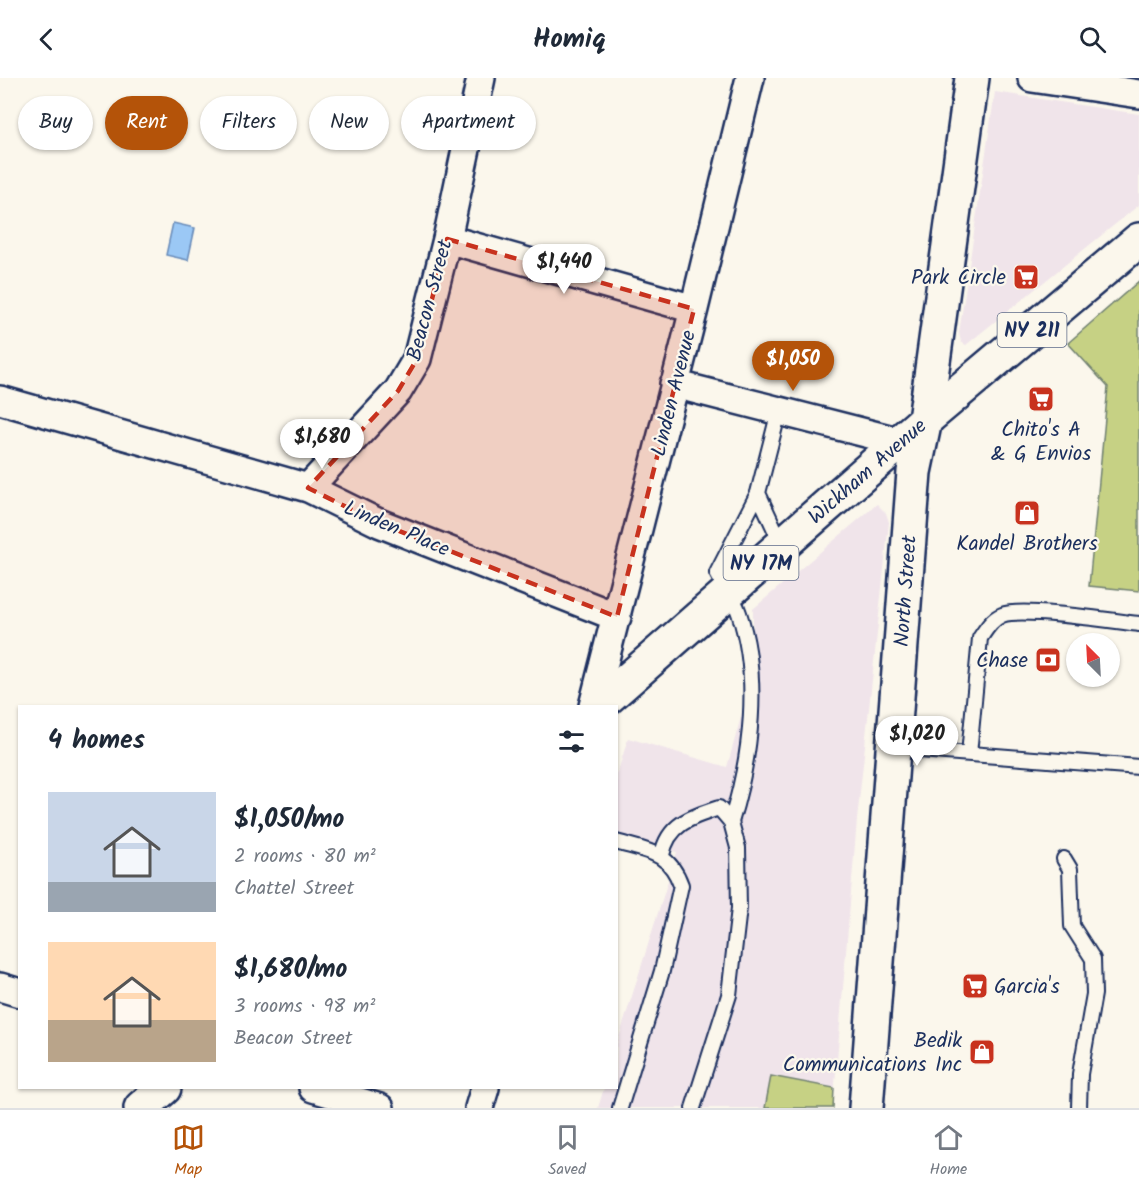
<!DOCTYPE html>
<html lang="en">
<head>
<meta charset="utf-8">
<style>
	:root { --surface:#fff; --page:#f6f6f7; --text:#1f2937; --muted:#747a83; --line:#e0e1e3; --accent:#b45309 }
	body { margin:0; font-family:Kalam,sans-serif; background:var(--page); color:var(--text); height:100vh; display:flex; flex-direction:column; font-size:22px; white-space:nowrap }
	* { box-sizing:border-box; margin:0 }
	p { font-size:20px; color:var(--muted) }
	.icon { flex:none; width:33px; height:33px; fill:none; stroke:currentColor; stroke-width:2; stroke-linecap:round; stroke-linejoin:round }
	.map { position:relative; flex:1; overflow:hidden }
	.details { position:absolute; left:18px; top:627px; width:600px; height:384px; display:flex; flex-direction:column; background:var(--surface); border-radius:0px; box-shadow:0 2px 4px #0004 }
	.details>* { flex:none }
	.top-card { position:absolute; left:18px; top:18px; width:600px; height:54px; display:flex; gap:12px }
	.needle { width:39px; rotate:336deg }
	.fabs { position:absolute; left:1066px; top:555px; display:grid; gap:12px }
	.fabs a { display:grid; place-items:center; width:54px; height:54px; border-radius:50%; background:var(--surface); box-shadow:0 2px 4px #0004; font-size:30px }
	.price { position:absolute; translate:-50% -51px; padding:0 14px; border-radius:21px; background:#fff; color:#222; font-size:20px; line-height:39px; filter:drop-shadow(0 2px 3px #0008) }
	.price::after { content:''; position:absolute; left:50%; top:36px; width:18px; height:14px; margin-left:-9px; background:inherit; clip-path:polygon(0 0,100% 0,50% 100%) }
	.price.selected { background:var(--accent); color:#fff }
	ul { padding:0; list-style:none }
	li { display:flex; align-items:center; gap:18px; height:150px; padding:0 30px }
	li span { display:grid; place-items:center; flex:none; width:168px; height:120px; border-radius:0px; color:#555 }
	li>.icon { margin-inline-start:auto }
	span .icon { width:72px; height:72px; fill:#fffc; stroke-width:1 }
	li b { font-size:26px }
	h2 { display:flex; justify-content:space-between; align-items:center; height:72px; padding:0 30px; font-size:26px }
	.chip { padding:0 21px; border-radius:27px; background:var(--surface); box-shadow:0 2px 4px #0004; font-size:21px; line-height:54px }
	.chip.selected { background:var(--accent); color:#fff }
	header { display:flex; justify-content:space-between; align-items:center; height:78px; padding:0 30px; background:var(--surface); font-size:27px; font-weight:800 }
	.menu { display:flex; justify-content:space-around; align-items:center; height:84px; border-top:2px solid var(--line); background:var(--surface); font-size:16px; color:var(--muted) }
	.menu a { display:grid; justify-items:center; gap:3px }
	.menu .selected { color:var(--accent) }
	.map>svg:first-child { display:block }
</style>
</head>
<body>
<header><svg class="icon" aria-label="back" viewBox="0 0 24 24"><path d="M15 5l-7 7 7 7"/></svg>Homiq<svg class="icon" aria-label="search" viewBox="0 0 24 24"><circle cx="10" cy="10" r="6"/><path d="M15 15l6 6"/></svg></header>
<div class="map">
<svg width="1139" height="1030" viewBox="0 0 1139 1030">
	<rect width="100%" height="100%" fill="#fbf7ec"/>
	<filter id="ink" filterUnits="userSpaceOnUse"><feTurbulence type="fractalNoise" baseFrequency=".0167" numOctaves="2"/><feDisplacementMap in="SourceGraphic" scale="12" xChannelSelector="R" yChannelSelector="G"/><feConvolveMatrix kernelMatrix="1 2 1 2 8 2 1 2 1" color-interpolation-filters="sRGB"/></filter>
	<g filter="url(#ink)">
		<path fill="#f0e4ea" d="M 995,14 L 1139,36 L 1139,127 L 966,267 L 961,264 L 959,255 Z
			M 877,426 L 886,435 L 889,444 L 857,742 L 833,1030 L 598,1030 L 604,1010 L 616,1010 L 617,966 L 677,774 L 617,762 L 617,697 L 628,660 L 727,689 L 753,596 L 753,531 Z"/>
		<path fill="#c6d184" stroke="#708071" stroke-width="1.5" d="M 1139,203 L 1139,513 L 1089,508 L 1108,309 L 1068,265 Z
			M 771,998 L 834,1010 L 833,1030 L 765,1030 Z"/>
		<path fill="#9bc8f5" stroke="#688bb9" stroke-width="1.5" d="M 173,145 L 195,150 L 188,182 L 166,177 Z"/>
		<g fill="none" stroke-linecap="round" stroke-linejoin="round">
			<g stroke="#1b2f5e" stroke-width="18">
				<path id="service" d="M 779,333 L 758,415 L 782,467
					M 894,670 L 1139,689
					M 969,676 L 980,560 C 986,551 992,541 1002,537 C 1021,529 1114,543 1139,546
					M 731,744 C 751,679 761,601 739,535 C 734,519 724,509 717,495 L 758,415
					M 616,764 C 647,773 669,773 681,807 L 662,893 L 620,1030
					M 662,777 C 668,746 691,739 719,730 L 731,744 L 738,770 L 739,830 L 729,917 L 693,1030
					M 1064,781 L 1070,791 L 1072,848 L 1093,881 L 1094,916 L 1080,996 L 1079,1030"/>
			</g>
			<g stroke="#1b2f5e" stroke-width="32">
				<path id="minor" d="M 1032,0 L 1139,16
					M 447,161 L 694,231
					M 674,306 L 901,364
					M 0,322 L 308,410 L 379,445 L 617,539
					M 308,410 L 398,313 L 417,281 L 447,161 L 481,0
					M 593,628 L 694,231 L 750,0
					M 0,909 L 20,915
					M 313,1010 L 380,1030
					M 479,1030 L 485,1010"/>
			</g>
			<g stroke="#1b2f5e" stroke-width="38">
				<path id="secondary" d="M 866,1030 L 914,394 L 925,342"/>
			</g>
			<g stroke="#1b2f5e" stroke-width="38">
				<path id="primary" d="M 925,342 L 972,0
					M 598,628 L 925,342 L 1139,162
					M 141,1030 L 164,1010"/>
			</g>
			<use href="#service" stroke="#fbf7ec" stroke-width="14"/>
			<use href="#minor" stroke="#fbf7ec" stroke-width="27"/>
			<use href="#secondary" stroke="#fbf7ec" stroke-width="33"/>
			<use href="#primary" stroke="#fbf7ec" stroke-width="33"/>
		</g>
	</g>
	<path fill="#c8321e" fill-opacity="0.2" stroke="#c8321e" stroke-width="4.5" stroke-dasharray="12 8" stroke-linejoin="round" d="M 447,161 L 694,231 L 617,539 L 379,445 L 308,410 L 398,313 L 417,281 Z"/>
	<defs>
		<g id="supermarket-square" transform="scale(1.35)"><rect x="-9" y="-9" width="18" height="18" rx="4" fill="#c8321e" stroke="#fbf7ec"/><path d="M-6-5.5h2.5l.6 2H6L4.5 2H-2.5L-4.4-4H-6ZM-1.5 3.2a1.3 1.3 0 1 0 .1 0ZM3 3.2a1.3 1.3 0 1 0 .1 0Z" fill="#fff"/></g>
		<g id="shop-square" transform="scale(1.35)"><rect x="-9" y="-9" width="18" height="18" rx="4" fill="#c8321e" stroke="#fbf7ec"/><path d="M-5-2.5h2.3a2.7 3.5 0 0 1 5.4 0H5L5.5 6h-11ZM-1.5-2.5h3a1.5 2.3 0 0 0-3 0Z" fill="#fff"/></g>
		<g id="bank-square" transform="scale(1.35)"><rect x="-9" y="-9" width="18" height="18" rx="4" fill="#c8321e" stroke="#fbf7ec"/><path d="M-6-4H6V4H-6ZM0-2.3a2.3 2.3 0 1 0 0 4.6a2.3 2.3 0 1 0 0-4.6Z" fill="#fff"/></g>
	</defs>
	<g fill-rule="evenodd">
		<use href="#supermarket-square" x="1026" y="199"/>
		<use href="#supermarket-square" x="1041" y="321"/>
		<use href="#shop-square" x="1027" y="435"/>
		<use href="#bank-square" x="1048" y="582"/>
		<use href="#supermarket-square" x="975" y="908"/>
		<use href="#shop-square" x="982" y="974"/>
	</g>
	<g text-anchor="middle" stroke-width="4.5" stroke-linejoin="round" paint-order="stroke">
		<g fill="#fbf7ec" stroke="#5e6b89" stroke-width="1.5">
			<rect x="997.5" y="235" width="69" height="34" rx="4.5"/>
			<rect x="723.5" y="468" width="75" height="34" rx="4.5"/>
		</g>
		<g font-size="20" font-weight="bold" fill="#1b2f5e">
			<text x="1032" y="259">NY 211</text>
			<text x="761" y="492">NY 17M</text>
		</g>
		<g font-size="21" fill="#1b2f5e" stroke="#fbf7ec" text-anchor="end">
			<text x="1006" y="206">Park Circle</text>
			<text x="1041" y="358" text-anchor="middle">Chito's A<tspan x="1041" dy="24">&amp; G Envios</tspan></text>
			<text x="1027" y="472" text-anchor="middle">Kandel Brothers</text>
			<text x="1028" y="589">Chase</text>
			<text x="994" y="915" text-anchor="start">Garcia's</text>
			<text x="962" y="969">Bedik<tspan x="962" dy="24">Communications Inc</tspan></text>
		</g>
		<g font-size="21" fill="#1b2f5e" stroke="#fbf7ec">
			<text transform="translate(429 222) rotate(-75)" y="7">Beacon Street</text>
			<text transform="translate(673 315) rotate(-76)" y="7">Linden Avenue</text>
			<text transform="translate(867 393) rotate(-41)" y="7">Wickham Avenue</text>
			<text transform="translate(397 450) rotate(23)" y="7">Linden Place</text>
			<text transform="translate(905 513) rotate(-86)" y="7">North Street</text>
		</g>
	</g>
</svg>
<div class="fabs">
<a><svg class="needle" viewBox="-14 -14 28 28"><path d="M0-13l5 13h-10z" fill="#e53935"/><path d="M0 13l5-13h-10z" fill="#747a83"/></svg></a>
</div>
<b class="price" style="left:564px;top:217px">$1,440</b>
<b class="price selected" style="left:793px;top:314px">$1,050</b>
<b class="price" style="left:322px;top:392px">$1,680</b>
<b class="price" style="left:917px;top:689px">$1,020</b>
<div class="top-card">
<a class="chip">Buy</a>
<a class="chip selected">Rent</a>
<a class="chip">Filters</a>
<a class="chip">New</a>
<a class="chip">Apartment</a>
</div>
<section class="details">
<h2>4 homes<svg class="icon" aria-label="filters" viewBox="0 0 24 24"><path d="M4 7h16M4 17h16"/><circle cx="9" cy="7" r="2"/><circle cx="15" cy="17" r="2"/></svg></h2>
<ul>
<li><span style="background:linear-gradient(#c9d6e8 75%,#9aa5b1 0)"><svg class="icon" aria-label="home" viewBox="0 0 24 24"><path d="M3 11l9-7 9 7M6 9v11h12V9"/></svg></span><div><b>$1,050/mo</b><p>2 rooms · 80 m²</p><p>Chattel Street</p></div></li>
<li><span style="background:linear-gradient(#ffd9b3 65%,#b9a48a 0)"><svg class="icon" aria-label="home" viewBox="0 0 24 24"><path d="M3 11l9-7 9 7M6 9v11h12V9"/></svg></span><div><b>$1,680/mo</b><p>3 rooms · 98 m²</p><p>Beacon Street</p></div></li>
</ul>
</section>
</div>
<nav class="menu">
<a class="selected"><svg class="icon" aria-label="map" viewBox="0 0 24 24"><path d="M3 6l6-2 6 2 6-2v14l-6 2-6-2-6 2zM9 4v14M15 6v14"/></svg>Map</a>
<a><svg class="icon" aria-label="saved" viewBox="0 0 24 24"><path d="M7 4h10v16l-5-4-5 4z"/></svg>Saved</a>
<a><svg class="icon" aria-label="home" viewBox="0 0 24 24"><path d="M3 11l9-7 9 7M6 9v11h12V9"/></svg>Home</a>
</nav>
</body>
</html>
